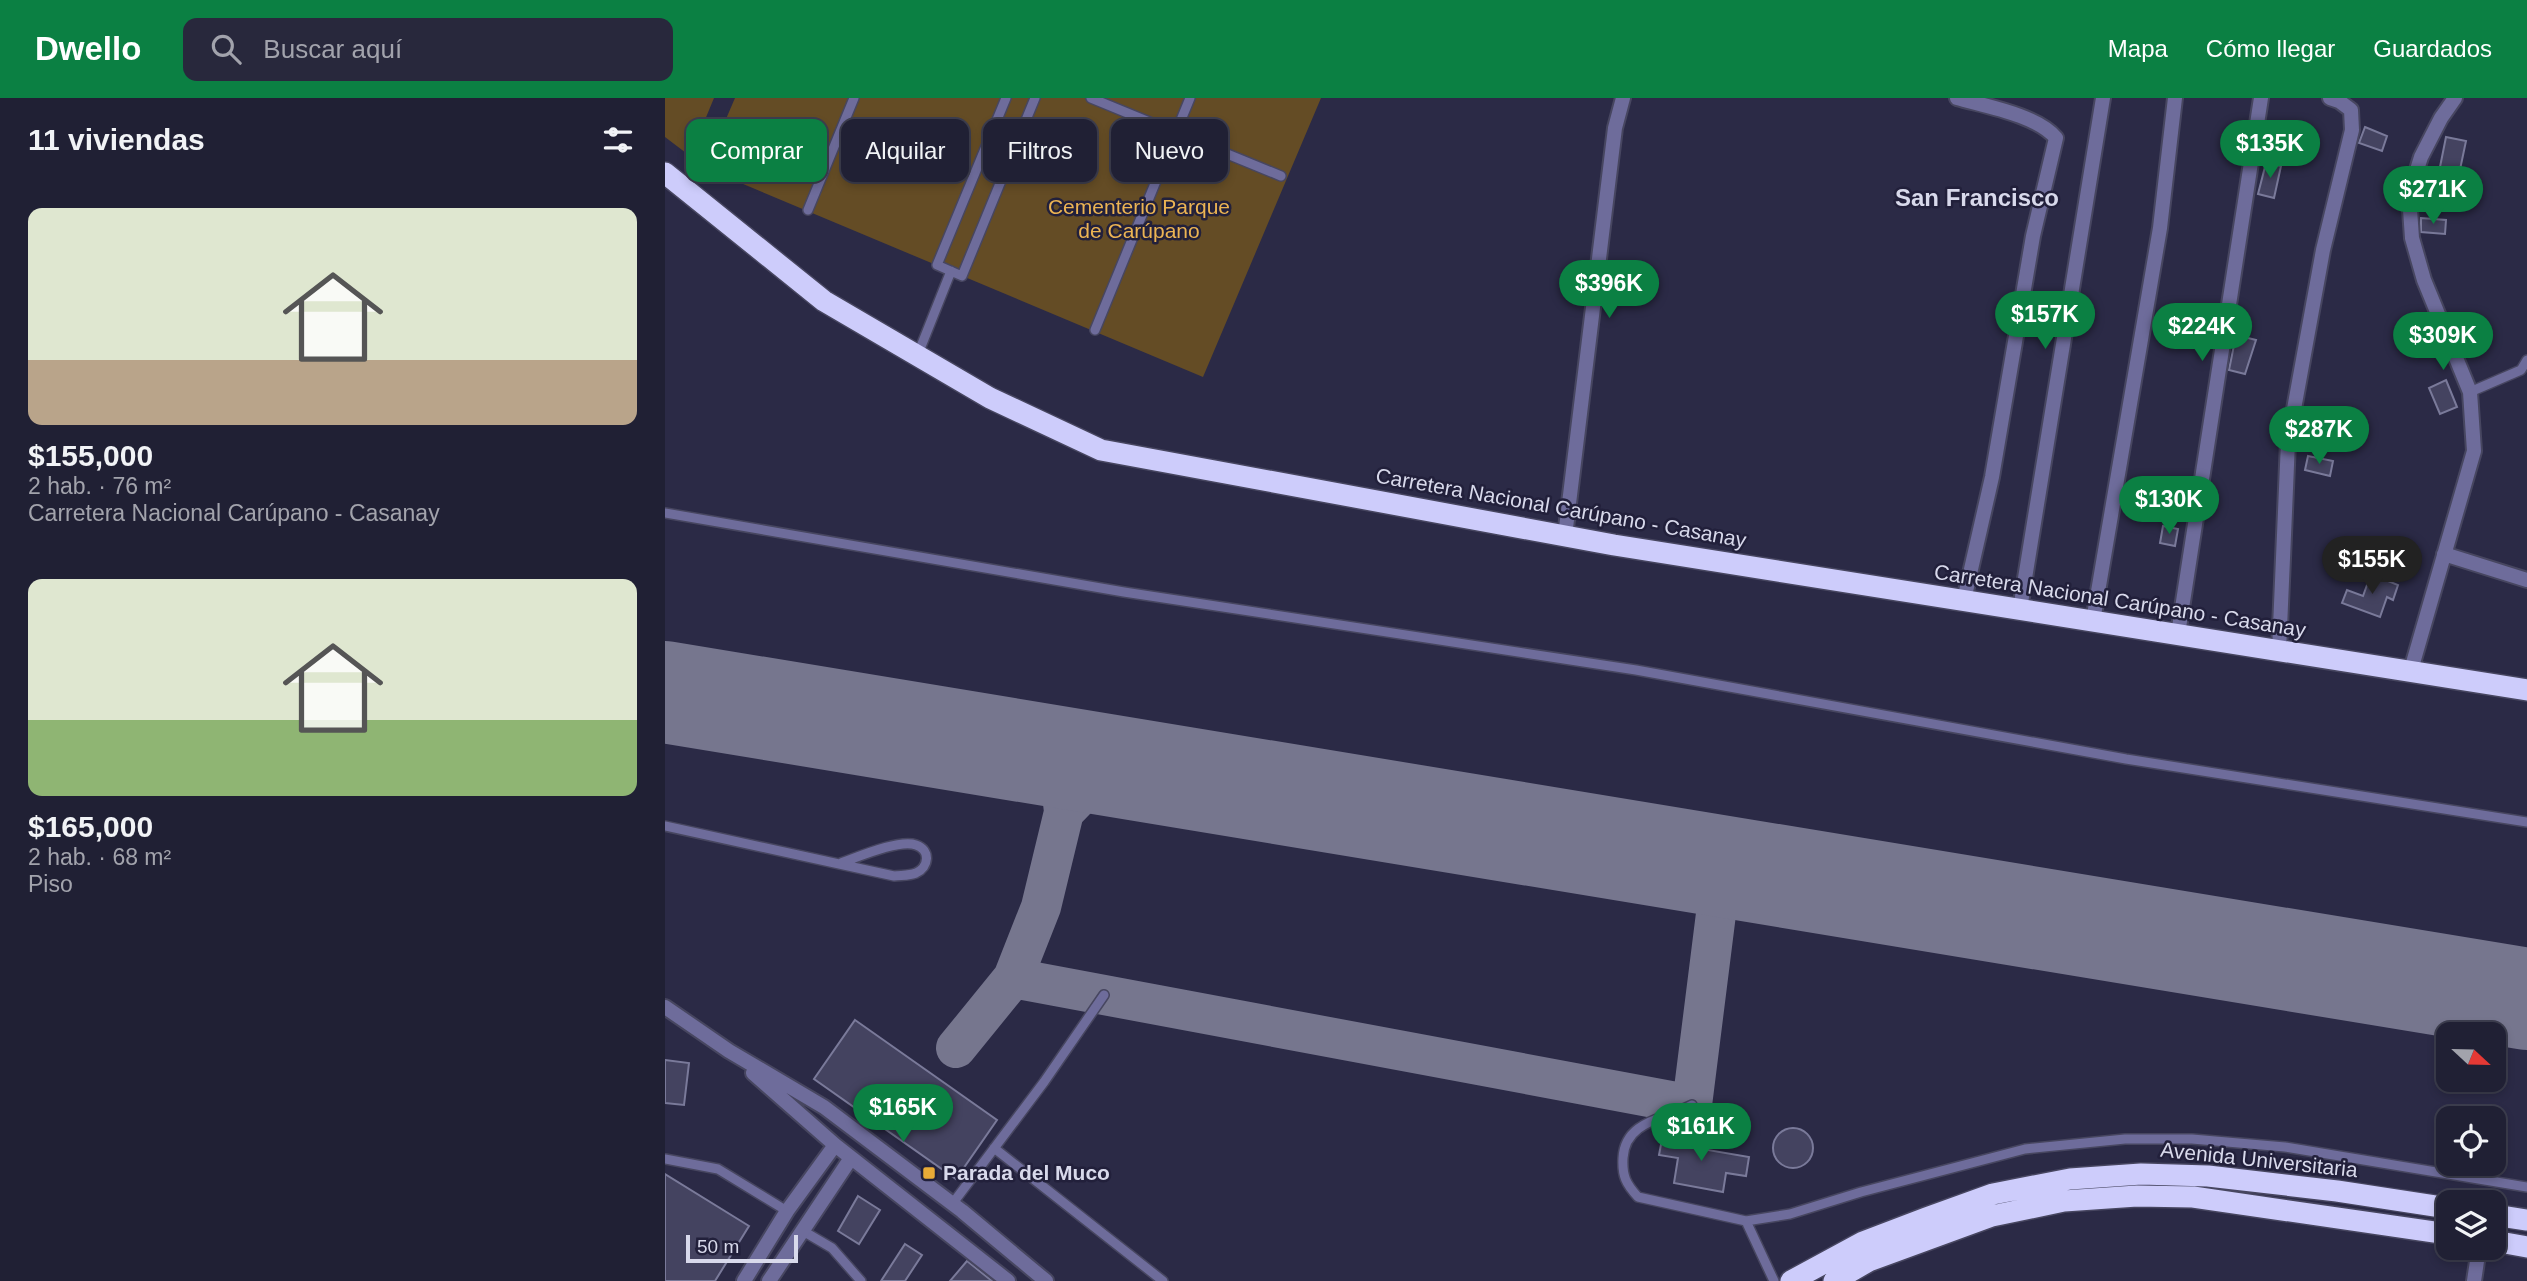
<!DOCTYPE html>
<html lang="es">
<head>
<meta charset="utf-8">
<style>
	:root { --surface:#202034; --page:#28283c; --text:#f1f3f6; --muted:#a2a3ac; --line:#3d3e4f; --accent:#0b8043 }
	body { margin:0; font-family:Arial,sans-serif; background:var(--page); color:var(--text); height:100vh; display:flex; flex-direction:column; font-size:26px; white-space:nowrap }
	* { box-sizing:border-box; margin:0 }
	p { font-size:23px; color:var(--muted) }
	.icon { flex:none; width:38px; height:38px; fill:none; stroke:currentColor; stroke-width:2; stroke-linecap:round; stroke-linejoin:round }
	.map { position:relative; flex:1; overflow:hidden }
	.panel { display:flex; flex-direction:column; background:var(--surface); width:665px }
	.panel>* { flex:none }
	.banner { position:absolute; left:21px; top:21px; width:665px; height:63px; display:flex; gap:14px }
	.needle { width:46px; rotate:112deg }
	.controls { position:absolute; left:1771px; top:924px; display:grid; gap:14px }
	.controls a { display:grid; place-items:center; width:70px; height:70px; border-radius:14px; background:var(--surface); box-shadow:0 4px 10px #0003,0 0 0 2px var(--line); font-size:35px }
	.scale { position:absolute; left:21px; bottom:18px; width:112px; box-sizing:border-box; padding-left:7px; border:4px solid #d8d9eb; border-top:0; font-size:19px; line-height:24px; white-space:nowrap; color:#d8d9eb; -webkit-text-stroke:5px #22203b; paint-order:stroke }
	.price { position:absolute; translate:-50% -60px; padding:0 16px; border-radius:24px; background:var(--accent); color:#fff; font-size:23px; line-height:46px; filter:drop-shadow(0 2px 4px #0008) }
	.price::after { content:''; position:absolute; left:50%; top:42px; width:21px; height:16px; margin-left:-10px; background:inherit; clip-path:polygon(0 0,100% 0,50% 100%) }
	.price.on { background:#222; color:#fff }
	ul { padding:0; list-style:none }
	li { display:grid; align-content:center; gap:14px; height:371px; padding:0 28px }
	li span { display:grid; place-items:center; height:217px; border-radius:14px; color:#555 }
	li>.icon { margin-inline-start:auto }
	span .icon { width:126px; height:126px; fill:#fffc; stroke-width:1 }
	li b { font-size:30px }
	h2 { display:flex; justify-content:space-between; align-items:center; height:84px; padding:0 28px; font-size:30px }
	.chip { padding:0 24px; border-radius:14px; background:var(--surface); box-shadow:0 4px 10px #0003,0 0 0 2px var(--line); font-size:24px; line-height:63px }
	.chip.on { background:var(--accent); color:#fff }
	header { display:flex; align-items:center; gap:42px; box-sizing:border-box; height:98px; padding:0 35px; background:var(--accent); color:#fff }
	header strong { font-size:33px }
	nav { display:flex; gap:38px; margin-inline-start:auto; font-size:24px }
	.search { width:490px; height:63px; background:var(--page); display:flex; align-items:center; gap:18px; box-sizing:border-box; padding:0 24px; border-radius:14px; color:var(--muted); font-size:26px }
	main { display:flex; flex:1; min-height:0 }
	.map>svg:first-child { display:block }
</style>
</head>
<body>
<header>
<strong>Dwello</strong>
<div class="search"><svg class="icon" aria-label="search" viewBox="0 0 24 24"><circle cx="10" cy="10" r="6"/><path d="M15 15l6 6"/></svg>Buscar aquí</div>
<nav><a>Mapa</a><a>Cómo llegar</a><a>Guardados</a></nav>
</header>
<main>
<section class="panel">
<h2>11 viviendas<svg class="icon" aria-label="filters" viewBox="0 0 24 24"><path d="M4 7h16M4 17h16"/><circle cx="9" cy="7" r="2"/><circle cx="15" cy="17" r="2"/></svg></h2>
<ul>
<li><span style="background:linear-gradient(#dfe7d0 70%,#b9a48a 0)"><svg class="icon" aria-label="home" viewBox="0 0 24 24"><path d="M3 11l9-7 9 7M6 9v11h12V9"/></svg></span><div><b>$155,000</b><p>2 hab. · 76 m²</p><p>Carretera Nacional Carúpano - Casanay</p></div></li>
<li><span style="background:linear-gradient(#dfe7d0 65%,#8fb573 0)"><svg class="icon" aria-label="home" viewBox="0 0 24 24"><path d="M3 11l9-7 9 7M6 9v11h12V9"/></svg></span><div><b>$165,000</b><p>2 hab. · 68 m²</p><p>Piso</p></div></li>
</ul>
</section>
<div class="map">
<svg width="1862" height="1183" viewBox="0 0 1862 1183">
	<rect width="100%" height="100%" fill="#2b2a46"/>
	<path fill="#644c25" d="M 0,0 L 49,0 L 25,58 L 0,39 Z
		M 70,0 L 656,0 L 538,279 L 40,70 Z"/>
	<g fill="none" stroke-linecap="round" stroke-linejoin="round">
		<path stroke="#76768e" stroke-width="40" d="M 368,655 C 387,675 397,684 399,714 L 432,680 L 455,669
			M 348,880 L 1027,1007 L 1057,768
			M 291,950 L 348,880 L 376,809 L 399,714"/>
		<path stroke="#76768e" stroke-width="102" d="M 0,594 L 1862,901"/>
	</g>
	<path fill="#444360" stroke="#7a7a9a" stroke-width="2" d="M 1700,29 L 1722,38 L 1717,53 L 1694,45 Z
		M 1781,39 L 1801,43 L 1793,81 L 1801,84 L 1796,97 L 1762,85 L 1767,72 L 1774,74 Z
		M 1601,65 L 1616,68 L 1609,100 L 1593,96 Z
		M 1756,120 L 1781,122 L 1780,136 L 1756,134 Z
		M 1571,237 L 1591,242 L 1580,276 L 1564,272 Z
		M 1781,282 L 1792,309 L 1775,316 L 1764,290 Z
		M 1643,358 L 1668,363 L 1665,378 L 1640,372 Z
		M 1505,382 L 1523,387 L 1518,404 L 1500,400 Z
		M 1498,428 L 1513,431 L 1510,448 L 1495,445 Z
		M 1706,476 L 1733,487 L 1728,502 L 1722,499 L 1715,519 L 1677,505 L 1682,492 L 1698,498 Z
		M 190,922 L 332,1022 L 291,1081 L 149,981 Z
		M 0,962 L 24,965 L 19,1007 L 0,1005 Z
		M1108 1050a20 20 0 1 1 40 0a20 20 0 1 1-40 0Z
		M 998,1036 L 1039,1042 L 1037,1051 L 1084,1059 L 1081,1078 L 1061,1075 L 1058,1094 L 1009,1085 L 1013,1060 L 994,1057 Z
		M 0,1076 L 84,1128 L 50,1183 L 0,1183 Z
		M 193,1098 L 215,1112 L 194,1146 L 173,1133 Z
		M 240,1146 L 257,1157 L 240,1183 L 216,1183 Z
		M 302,1163 L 327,1183 L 285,1183 Z"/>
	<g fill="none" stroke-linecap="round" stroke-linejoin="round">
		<g stroke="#474660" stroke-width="12">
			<path id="lane" d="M 341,0 L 272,167 L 297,178 L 370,0
				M 426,0 L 616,78
				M 143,112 L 189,0
				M 430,232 L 525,0
				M 253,256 L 286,173
				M 1805,294 L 1856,272 L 1862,262
				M 0,415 L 459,494 L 971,572 L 1461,661 L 1862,724
				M 0,728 L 229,778 C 236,777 244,778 251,775 C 264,769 266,752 251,747 C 234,741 193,759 176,765
				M 1027,1007 C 1001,1021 960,1022 958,1060 C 957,1078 961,1086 973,1099 L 1081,1123 L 1109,1183
				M 329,1050 L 498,1183
				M 0,1061 L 53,1071 L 122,1113
				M 288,1105 L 379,984 L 439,897
				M 1081,1123 L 1125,1116 L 1196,1094 L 1360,1051 L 1460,1041 L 1527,1041 L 1620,1049 L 1862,1089
				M 138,1133 L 167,1150 L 196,1183"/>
		</g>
		<g stroke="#474660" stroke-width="18">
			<path id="street" d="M 1292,0 C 1320,8 1372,17 1391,40 L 1368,138 L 1327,379 L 1299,502
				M 900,438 L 950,30 L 958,0
				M 1779,456 L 1862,482
				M 1355,511 L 1438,0
				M 1428,523 L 1495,130 L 1510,0
				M 1513,536 L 1596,0
				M 1614,553 L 1623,344 L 1658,152 L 1687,32 L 1686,12 L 1674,3 L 1665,0
				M 1746,572 L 1809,353 L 1805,294 L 1759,182 L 1747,140 L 1744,97 L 1756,59 L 1776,20 L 1790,0
				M 0,909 L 64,953 L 159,1009 L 297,1113 L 381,1183
				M 88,975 L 170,1047 L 343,1183
				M 79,1183 L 122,1113 L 170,1047
				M 104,1183 L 186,1060
				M 1809,1183 L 1814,1150"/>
		</g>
		<g stroke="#474660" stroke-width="24">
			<path id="highway" d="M 0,75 L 159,203 L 325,300 L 436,352 L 949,447 L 1862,592
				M 1829,1117 L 1862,1122
				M 1829,1143 L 1862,1149
				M 1126,1183 L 1198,1144 L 1261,1120 L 1328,1096 L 1405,1081 L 1476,1076 L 1543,1078 L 1672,1093 L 1783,1110
				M 1169,1183 L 1204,1163 L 1327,1118 L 1399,1103 L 1472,1098 L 1528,1099 L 1783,1136"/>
		</g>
		<use href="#lane" stroke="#6e6c9b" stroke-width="9"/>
		<use href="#street" stroke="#6e6c9b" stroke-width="14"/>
		<use href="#highway" stroke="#cdccfb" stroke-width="21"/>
	</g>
	<rect fill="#e9ab37" stroke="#22203b" stroke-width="2.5" x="257" y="1068" width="14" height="14" rx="3.5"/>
	<g text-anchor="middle" stroke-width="5" stroke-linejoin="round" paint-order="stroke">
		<g font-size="21" fill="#ecb453" stroke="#22203b">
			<text x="474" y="116">Cementerio Parque<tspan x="474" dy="24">de Carúpano</tspan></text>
		</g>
		<g font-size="21" fill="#d8d9eb" stroke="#22203b">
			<text transform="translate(896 410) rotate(10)" y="7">Carretera Nacional Carúpano - Casanay</text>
			<text transform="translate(1455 503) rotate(9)" y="7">Carretera Nacional Carúpano - Casanay</text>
			<text transform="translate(1594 1062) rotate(6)" y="7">Avenida Universitaria</text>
		</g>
		<g font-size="21" font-weight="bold" fill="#d8d9eb" stroke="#22203b" text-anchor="start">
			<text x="278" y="1082">Parada del Muco</text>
		</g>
		<g font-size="24" font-weight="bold" fill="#d8d9eb" stroke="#22203b">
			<text x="1312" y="108">San Francisco</text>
		</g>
	</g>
</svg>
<div class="controls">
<a><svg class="needle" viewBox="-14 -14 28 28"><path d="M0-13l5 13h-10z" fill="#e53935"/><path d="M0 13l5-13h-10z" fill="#a2a3ac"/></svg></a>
<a><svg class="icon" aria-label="locate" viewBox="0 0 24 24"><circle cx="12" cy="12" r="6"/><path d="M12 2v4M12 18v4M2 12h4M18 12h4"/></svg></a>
<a><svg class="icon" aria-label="layers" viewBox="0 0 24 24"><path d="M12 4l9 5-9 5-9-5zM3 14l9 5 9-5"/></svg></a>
</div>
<div class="scale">50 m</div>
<b class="price" style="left:1605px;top:82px">$135K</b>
<b class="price" style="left:1768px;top:128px">$271K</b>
<b class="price" style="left:944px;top:222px">$396K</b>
<b class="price" style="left:1380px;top:253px">$157K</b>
<b class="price" style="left:1537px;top:265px">$224K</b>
<b class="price" style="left:1778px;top:274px">$309K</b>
<b class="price" style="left:1654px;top:368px">$287K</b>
<b class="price" style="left:1504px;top:438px">$130K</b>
<b class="price on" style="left:1707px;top:498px">$155K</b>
<b class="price" style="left:238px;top:1046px">$165K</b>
<b class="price" style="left:1036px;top:1065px">$161K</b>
<div class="banner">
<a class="chip on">Comprar</a>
<a class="chip">Alquilar</a>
<a class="chip">Filtros</a>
<a class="chip">Nuevo</a>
</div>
</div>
</main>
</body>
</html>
